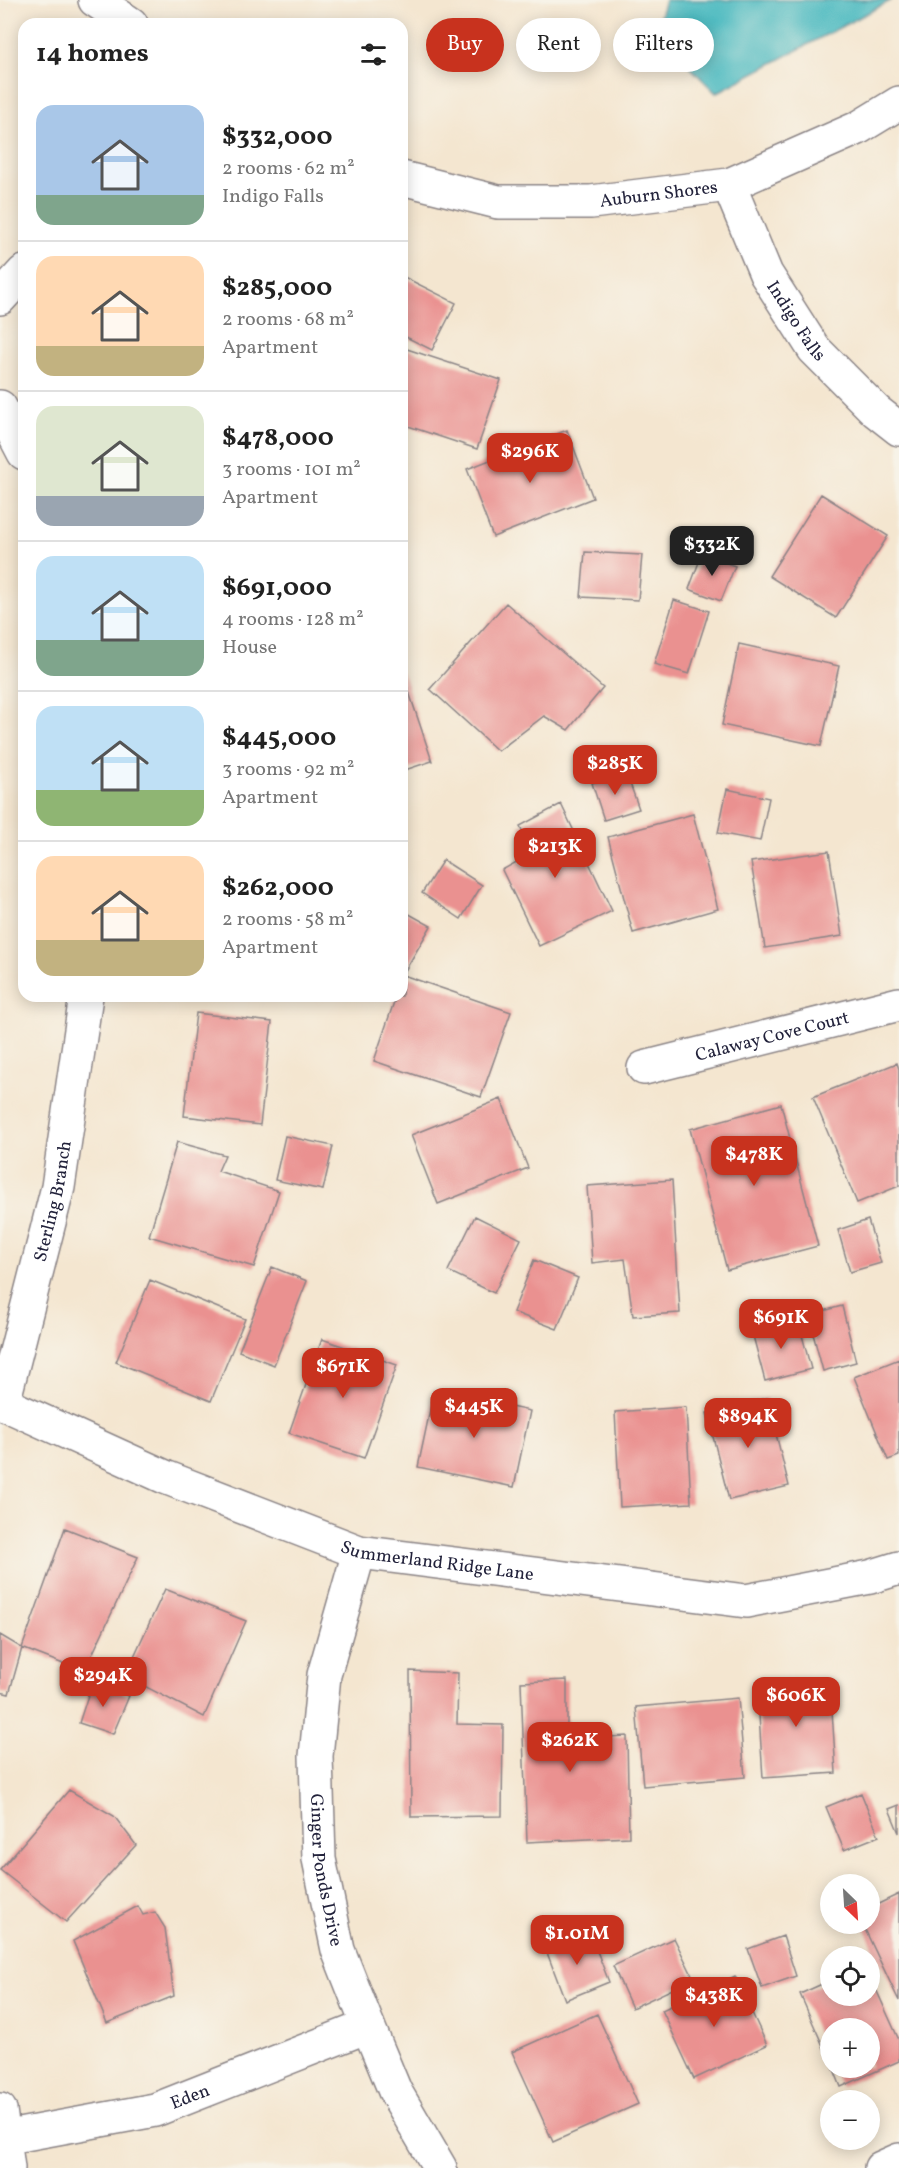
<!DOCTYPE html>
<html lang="en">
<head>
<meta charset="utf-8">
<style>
	:root { --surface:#fff; --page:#f2f2f2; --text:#222; --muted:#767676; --line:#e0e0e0; --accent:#c8321e }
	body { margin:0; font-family:Vollkorn,serif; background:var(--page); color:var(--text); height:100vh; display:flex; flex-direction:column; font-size:22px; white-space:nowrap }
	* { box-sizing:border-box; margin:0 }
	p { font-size:20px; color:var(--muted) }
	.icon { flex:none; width:33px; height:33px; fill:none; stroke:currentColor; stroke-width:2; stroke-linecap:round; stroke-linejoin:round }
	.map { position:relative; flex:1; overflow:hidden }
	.side { position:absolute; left:18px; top:18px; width:390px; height:984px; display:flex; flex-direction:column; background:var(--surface); border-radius:18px; box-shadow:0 3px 15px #0003 }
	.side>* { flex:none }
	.hud { position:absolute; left:426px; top:18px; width:382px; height:54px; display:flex; gap:12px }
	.needle { width:39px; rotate:155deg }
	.buttons { position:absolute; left:820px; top:1874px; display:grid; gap:12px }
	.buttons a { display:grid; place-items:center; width:60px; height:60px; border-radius:50%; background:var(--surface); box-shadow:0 3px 15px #0003; font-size:30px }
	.price { position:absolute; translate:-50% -51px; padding:0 14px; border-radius:12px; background:var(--accent); color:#fff; font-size:20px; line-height:39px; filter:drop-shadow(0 2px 3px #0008) }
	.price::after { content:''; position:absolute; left:50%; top:36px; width:18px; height:14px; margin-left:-9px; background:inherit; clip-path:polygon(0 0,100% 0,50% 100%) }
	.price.selected { background:#222; color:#fff }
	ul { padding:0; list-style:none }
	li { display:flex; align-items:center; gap:18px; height:150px; padding:0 18px }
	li+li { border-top:2px solid var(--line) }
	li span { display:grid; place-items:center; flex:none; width:168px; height:120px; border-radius:18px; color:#555 }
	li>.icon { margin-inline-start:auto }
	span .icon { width:72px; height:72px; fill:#fffc; stroke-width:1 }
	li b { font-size:26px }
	h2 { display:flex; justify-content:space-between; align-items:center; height:72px; padding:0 18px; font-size:26px }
	.pill { padding:0 21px; border-radius:27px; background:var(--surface); box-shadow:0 3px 15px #0003; font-size:21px; line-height:54px }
	.pill.selected { background:var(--accent); color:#fff }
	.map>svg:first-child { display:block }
</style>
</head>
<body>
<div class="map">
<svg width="899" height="2168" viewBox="0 0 899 2168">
	<rect width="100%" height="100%" fill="#f7f3e8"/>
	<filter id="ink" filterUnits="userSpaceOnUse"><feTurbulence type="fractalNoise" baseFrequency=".0167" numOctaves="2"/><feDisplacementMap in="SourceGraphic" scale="12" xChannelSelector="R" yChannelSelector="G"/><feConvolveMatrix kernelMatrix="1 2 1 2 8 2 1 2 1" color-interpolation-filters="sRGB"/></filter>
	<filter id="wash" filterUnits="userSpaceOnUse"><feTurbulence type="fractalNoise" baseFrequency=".008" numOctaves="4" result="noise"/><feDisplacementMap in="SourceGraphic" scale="24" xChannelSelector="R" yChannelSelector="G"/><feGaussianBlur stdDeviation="1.35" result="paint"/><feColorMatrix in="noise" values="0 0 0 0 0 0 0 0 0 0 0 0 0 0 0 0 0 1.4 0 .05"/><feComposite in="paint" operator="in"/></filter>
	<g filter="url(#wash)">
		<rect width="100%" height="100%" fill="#f4e6d0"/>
		<path fill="#4ab9c0" stroke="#366e7e" stroke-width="1.5" d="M 665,0 L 892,0 L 716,93 L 655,32 Z"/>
		<g id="blocks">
			<path fill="#ea9190" d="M 402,276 L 456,303 L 432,350 L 402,335 Z
				M 404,348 L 501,380 L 477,449 L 402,424 L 402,354 Z
				M 567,430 L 593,498 L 493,537 L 467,469 Z
				M 821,494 L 888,536 L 836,618 L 769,576 Z
				M 585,552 L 642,555 L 638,600 L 581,597 Z
				M 702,554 L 735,566 L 721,601 L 689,589 Z
				M 674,600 L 709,611 L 689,674 L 654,664 Z
				M 506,603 L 603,688 L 568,730 L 544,716 L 498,751 L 430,689 Z
				M 739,644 L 839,666 L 821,746 L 722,725 Z
				M 402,671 L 432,761 L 402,771 Z
				M 626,772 L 639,809 L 604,820 L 592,783 Z
				M 727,789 L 769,798 L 760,841 L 718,833 Z
				M 561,804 L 612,911 L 539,946 L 502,870 L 533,853 L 520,826 Z
				M 693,814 L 718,909 L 633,933 L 608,837 Z
				M 829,851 L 842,936 L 765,948 L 751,862 Z
				M 443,860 L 482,885 L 461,919 L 422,893 Z
				M 402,910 L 431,926 L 402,976 Z
				M 403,975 L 511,1012 L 481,1097 L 374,1061 L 396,996 L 402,996 Z
				M 196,1013 L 272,1022 L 260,1125 L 184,1116 Z
				M 897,1063 L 899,1069 L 899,1186 L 857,1203 L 813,1097 Z
				M 501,1099 L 528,1168 L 438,1204 L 411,1135 Z
				M 781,1104 L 818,1246 L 727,1270 L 690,1129 Z
				M 285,1136 L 333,1146 L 323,1190 L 275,1180 Z
				M 177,1142 L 225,1155 L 218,1171 L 279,1191 L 254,1267 L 149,1236 Z
				M 672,1180 L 680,1313 L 633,1316 L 625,1259 L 592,1263 L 587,1186 Z
				M 475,1216 L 521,1239 L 494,1293 L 448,1271 Z
				M 868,1220 L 881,1263 L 850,1272 L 838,1230 Z
				M 534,1260 L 578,1278 L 557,1329 L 513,1312 Z
				M 272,1267 L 307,1281 L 274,1365 L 239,1351 Z
				M 150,1280 L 245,1319 L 211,1401 L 116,1362 Z
				M 842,1306 L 856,1362 L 823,1371 L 808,1315 Z
				M 798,1320 L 811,1369 L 765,1381 L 752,1332 Z
				M 322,1339 L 397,1365 L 364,1458 L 289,1433 Z
				M 899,1359 L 899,1456 L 888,1460 L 854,1377 Z
				M 434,1391 L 530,1411 L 514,1487 L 418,1467 Z
				M 767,1398 L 789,1486 L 729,1500 L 707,1413 Z
				M 686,1407 L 691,1503 L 620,1507 L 615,1412 Z
				M 65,1528 L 138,1557 L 84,1672 L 22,1648 Z
				M 165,1589 L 246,1621 L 204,1717 L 125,1676 Z
				M 0,1635 L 22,1648 L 9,1694 L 0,1692 Z
				M 410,1671 L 458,1673 L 457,1724 L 503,1725 L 502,1816 L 411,1817 Z
				M 830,1679 L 836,1773 L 763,1778 L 757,1684 Z
				M 93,1680 L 129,1696 L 113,1734 L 79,1723 Z
				M 567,1680 L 567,1739 L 627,1736 L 629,1837 L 527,1842 L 521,1682 Z
				M 738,1698 L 745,1777 L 643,1786 L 636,1707 Z
				M 69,1790 L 114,1816 L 136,1845 L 66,1922 L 0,1870 Z
				M 861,1793 L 879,1836 L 844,1850 L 826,1807 Z
				M 899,1805 L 899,1833 L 889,1809 Z
				M 899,1894 L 899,2001 L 862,1923 L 870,1923 L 870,1908 Z
				M 138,1906 L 143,1915 L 155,1912 L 165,1928 L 174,1996 L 107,2023 L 73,1941 Z
				M 590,1933 L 609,1982 L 565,2000 L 546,1950 Z
				M 783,1936 L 796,1976 L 762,1988 L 748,1949 Z
				M 674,1938 L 694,1979 L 632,2008 L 613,1966 Z
				M 735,1976 L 767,2045 L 694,2079 L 662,2010 Z
				M 870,1976 L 899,2040 L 899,2061 L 841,2087 L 833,2067 L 870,2067 L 870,2028 L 831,2028 L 831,2064 L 800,1994 L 831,1980 L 831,1995 L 870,1995 Z
				M 597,2014 L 638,2104 L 553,2142 L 512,2052 Z"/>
		</g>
	</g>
	<g filter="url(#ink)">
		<use href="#blocks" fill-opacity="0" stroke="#8b8486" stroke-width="1.5"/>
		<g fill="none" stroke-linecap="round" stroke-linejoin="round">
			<g stroke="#8b8486" stroke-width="36">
				<g id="minor">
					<path d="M 95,0 L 131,24"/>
					<path id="s1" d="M 402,178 L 498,202 L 591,202 L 729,185 L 858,128 L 899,103"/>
					<path id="s2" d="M 729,185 L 766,274 L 814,349 L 876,411 L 899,429"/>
					<path d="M 0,298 L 24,272"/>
					<path d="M 0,407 L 24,453"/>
					<path id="s3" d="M 644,1068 L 899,1004"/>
					<path id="s4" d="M 0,1402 L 165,1477 L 359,1552 L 746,1601 L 870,1577 L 899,1568"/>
					<path id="s5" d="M 3,1403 L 58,1187 L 86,996"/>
					<path id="s6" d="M 359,1552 L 324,1675 L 316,1756 L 319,1859 L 338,1950 L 368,2026 L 395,2091 L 440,2168"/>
					<path d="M 0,2110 L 8,2168"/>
					<path id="s7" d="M 3,2138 L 155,2110 L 368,2026"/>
					<path d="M 881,2168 L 899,2160"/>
				</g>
			</g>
			<use href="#minor" stroke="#fff" stroke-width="33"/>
		</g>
	</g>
	<g text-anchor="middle" stroke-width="5" stroke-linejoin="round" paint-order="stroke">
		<g font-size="18" fill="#22223b" stroke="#f7f3e8">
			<text dy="6" stroke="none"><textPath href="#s1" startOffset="260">Auburn Shores</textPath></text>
			<text dy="6" stroke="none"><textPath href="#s2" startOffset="152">Indigo Falls</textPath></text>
			<text dy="6" stroke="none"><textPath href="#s3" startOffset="132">Calaway Cove Court</textPath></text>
			<text dy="6" stroke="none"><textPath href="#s5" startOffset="208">Sterling Branch</textPath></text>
			<text dy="6" stroke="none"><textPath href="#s4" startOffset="468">Summerland Ridge Lane</textPath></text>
			<text dy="6" stroke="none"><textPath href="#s6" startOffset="324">Ginger Ponds Drive</textPath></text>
			<text dy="6" stroke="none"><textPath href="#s7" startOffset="192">Eden</textPath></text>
		</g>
	</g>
</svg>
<div class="buttons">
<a><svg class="needle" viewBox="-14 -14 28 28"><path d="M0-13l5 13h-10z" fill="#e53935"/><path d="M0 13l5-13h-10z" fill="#767676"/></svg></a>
<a><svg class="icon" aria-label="locate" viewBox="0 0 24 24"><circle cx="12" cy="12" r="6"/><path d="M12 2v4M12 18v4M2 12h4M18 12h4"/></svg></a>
<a>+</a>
<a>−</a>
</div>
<b class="price" style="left:530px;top:484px">$296K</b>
<b class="price selected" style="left:712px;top:577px">$332K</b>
<b class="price" style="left:615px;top:796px">$285K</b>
<b class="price" style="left:555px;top:879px">$213K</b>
<b class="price" style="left:754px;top:1187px">$478K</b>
<b class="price" style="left:781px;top:1350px">$691K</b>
<b class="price" style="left:343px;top:1399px">$671K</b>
<b class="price" style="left:474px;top:1439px">$445K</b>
<b class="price" style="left:748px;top:1449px">$894K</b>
<b class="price" style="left:103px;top:1708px">$294K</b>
<b class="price" style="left:796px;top:1728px">$606K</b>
<b class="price" style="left:570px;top:1773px">$262K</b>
<b class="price" style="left:577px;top:1966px">$1.01M</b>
<b class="price" style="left:714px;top:2028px">$438K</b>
<div class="hud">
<a class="pill selected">Buy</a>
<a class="pill">Rent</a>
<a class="pill">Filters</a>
</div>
<section class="side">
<h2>14 homes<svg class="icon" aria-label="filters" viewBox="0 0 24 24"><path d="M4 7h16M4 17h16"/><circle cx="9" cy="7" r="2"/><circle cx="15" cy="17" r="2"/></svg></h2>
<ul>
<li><span style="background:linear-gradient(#a9c7e8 75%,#7fa58c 0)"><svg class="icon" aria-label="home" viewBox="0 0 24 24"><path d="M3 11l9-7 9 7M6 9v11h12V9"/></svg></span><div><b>$332,000</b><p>2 rooms · 62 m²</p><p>Indigo Falls</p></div></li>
<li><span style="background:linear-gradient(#ffd9b3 75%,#c2b280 0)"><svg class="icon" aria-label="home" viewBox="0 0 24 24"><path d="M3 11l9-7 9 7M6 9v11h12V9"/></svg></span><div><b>$285,000</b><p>2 rooms · 68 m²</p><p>Apartment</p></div></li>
<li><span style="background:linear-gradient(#dfe7d0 75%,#9aa5b1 0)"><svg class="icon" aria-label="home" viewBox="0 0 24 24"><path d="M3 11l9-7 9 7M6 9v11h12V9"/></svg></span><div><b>$478,000</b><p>3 rooms · 101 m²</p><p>Apartment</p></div></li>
<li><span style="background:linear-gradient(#bfe0f5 70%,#7fa58c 0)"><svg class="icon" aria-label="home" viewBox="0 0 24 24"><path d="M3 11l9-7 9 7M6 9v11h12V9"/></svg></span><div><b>$691,000</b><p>4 rooms · 128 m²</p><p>House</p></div></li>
<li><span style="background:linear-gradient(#bfe0f5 70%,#8fb573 0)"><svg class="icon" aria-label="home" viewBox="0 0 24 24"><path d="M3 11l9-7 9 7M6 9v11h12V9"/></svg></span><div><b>$445,000</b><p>3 rooms · 92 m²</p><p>Apartment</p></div></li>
<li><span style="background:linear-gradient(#ffd9b3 70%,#c2b280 0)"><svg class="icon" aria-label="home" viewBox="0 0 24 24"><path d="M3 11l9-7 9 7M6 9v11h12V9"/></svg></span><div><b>$262,000</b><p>2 rooms · 58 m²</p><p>Apartment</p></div></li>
</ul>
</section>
</div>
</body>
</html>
